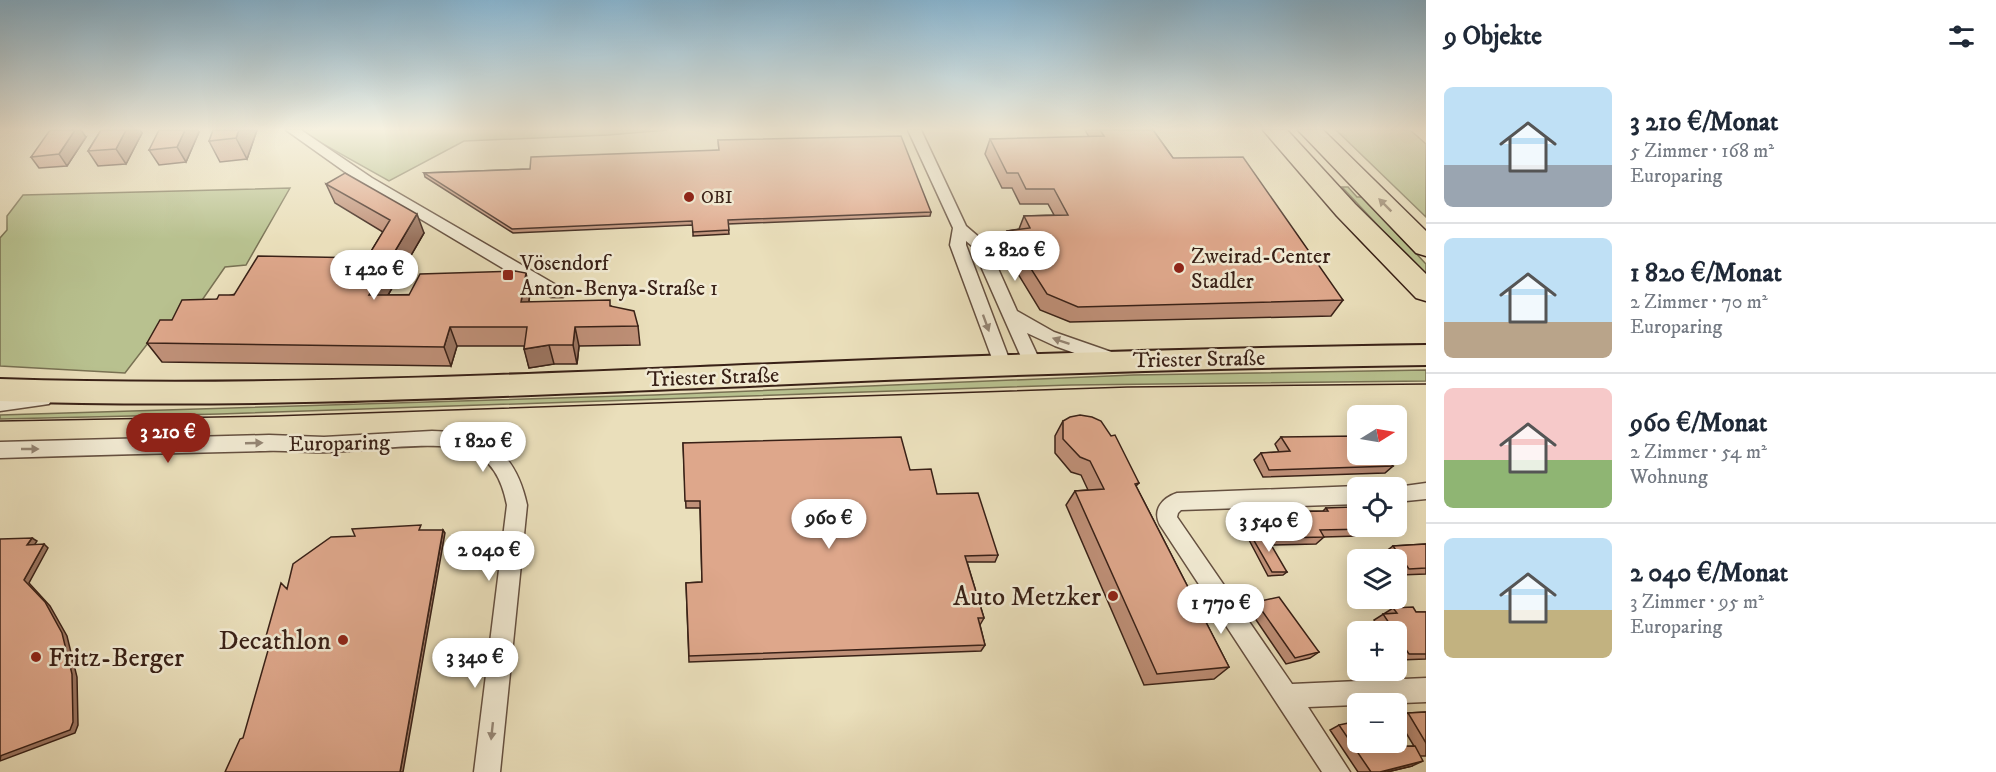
<!DOCTYPE html>
<html lang="de">
<head>
<meta charset="utf-8">
<style>
	:root { --surface:#fff; --page:#f6f6f7; --text:#1f2937; --muted:#747a83; --line:#e0e1e3; --accent:#8f2418 }
	body { margin:0; font-family:"IM FELL DW Pica",serif; background:var(--page); color:var(--text); height:100vh; display:flex; flex-direction:column; font-size:22px; white-space:nowrap }
	* { box-sizing:border-box; margin:0 }
	p { font-size:20px; color:var(--muted) }
	.icon { flex:none; width:33px; height:33px; fill:none; stroke:currentColor; stroke-width:2; stroke-linecap:round; stroke-linejoin:round }
	.map { position:relative; flex:1; overflow:hidden }
	.details { display:flex; flex-direction:column; background:var(--surface); width:570px }
	.details>* { flex:none }
	.needle { width:39px; rotate:79deg }
	.buttons { position:absolute; left:1347px; top:405px; display:grid; gap:12px }
	.buttons a { display:grid; place-items:center; width:60px; height:60px; border-radius:9px; background:var(--surface); box-shadow:0 3px 15px #0003; font-size:30px }
	.price { position:absolute; translate:-50% -51px; padding:0 14px; border-radius:21px; background:#fff; color:#222; font-size:20px; line-height:39px; filter:drop-shadow(0 2px 3px #0008) }
	.price::after { content:''; position:absolute; left:50%; top:36px; width:18px; height:14px; margin-left:-9px; background:inherit; clip-path:polygon(0 0,100% 0,50% 100%) }
	.price.current { background:var(--accent); color:#fff }
	ul { padding:0; list-style:none }
	li { display:flex; align-items:center; gap:18px; height:150px; padding:0 18px }
	li+li { border-top:2px solid var(--line) }
	li span { display:grid; place-items:center; flex:none; width:168px; height:120px; border-radius:9px; color:#555 }
	li>.icon { margin-inline-start:auto }
	span .icon { width:72px; height:72px; fill:#fffc; stroke-width:1 }
	li b { font-size:26px }
	h2 { display:flex; justify-content:space-between; align-items:center; height:72px; padding:0 18px; font-size:26px }
	main { display:flex; flex:1; min-height:0 }
	.map>svg:first-child { display:block }
</style>
</head>
<body>
<main>
<div class="map">
<svg width="1426" height="772" viewBox="0 0 1426 772">
	<rect width="100%" height="100%" fill="#eadfbb"/>
	<filter id="stains"><feTurbulence type="fractalNoise" baseFrequency=".00333" numOctaves="4"/><feColorMatrix values="0 0 0 0 .2 0 0 0 0 .09 0 0 0 0 .02 0 0 0 .5 -.17"/></filter>
	<radialGradient id="worn" r=".72"><stop offset=".6" stop-color="#630" stop-opacity="0"/><stop offset="1" stop-color="#630" stop-opacity=".3"/></radialGradient>
	<path fill="#b8c18f" stroke="#787153" stroke-width="1.5" d="M 298,130 L 667,130 L 608,135 L 464,141 L 389,181 Z
		M 1336,130 L 1410,130 L 1426,144 L 1426,217 Z
		M 1342,187 L 1348,187 L 1357,197 L 1363,197 L 1426,264 L 1426,277 Z
		M 290,188 L 246,265 L 225,267 L 182,329 L 158,330 L 125,373 L 0,366 L 0,238 L 7,230 L 7,216 L 23,195 Z
		M 1426,370 L 1426,381 L 1071,385 L 220,414 L 0,419 L 0,415 L 654,395 L 1133,375 Z"/>
	<g fill="none" stroke-linecap="round" stroke-linejoin="round">
		<g stroke="#655040" stroke-width="3">
			<path id="minor" d="M 286,130 L 301,130 L 372,178 L 563,289 L 565,293 L 563,297 L 551,297 L 362,184 Z
				M 908,130 L 921,130 L 966,226 L 987,244 L 1017,311 L 1054,332 L 1120,355 L 1123,360 L 1120,365 L 1114,366 L 1108,365 L 1055,346 L 1027,333 L 1041,363 L 1038,368 L 1032,369 L 1026,368 L 972,246 L 966,241 L 966,245 L 1011,364 L 1008,369 L 1002,370 L 996,369 L 950,245 L 953,228 Z
				M 43,392 L 49,394 L 52,399 L 49,404 L 0,411 L 0,397 Z
				M 432,431 C 487,432 515,451 527,505 L 500,772 L 474,772 L 507,505 C 502,480 492,458 466,450 C 434,440 365,451 329,452 C 308,453 286,450 265,451 C 177,453 88,455 0,458 L 0,442 L 269,435 L 324,437 Z
				M 1426,483 L 1426,499 L 1396,502 L 1396,488 L 1390,488 Z
				M 1358,486 L 1361,488 L 1358,488 L 1358,504 L 1181,510 L 1178,513 L 1177,517 L 1292,684 L 1426,678 L 1426,702 L 1308,707 L 1350,772 L 1322,772 L 1160,525 C 1152,510 1162,498 1177,493 Z"/>
		</g>
		<g stroke="#392117" stroke-width="4">
			<path id="primary" d="M 1426,345 L 1426,365 C 1192,368 958,376 724,387 C 483,397 241,409 0,401 L 0,379 C 241,387 483,376 724,366 C 958,356 1192,348 1426,345 Z"/>
		</g>
		<g stroke="#392117" stroke-width="3">
			<path id="motorway" d="M 1263,130 L 1287,130 L 1355,204 L 1426,274 L 1426,301 L 1416,298 L 1337,216 Z
				M 1298,130 L 1323,130 L 1426,231 L 1426,256 L 1416,253 Z"/>
		</g>
		<use href="#minor" fill="#f1ead3" fill-rule="evenodd"/>
		<use href="#primary" fill="#eadfbb" fill-rule="evenodd"/>
		<use href="#motorway" fill="#eadfbb" fill-rule="evenodd"/>
		<path stroke="#392117" stroke-width="1.5" d="M 0,421 L 271,416 L 1127,387 L 1426,384"/>
	</g>
	<path fill="#bf9078" stroke="#392117" stroke-width="1.5" d="M 101,130 L 140,130 L 142,133 L 126,164 L 98,166 L 88,151 Z
		M 257,130 L 247,159 L 220,162 L 209,141 Z
		M 1085,130 L 1153,130 L 1173,158 L 1343,300 L 1331,316 L 1070,322 L 1040,310 L 1001,246 L 1007,231 L 1019,229 L 1024,216 L 1054,215 L 1048,204 L 1020,204 L 1012,188 L 1002,188 L 985,154 L 990,139 L 1089,137 Z
		M 199,132 L 186,162 L 159,165 L 149,150 Z
		M 86,137 L 67,166 L 39,168 L 31,157 Z
		M 718,140 L 931,212 L 930,216 L 728,224 L 729,234 L 693,236 L 693,225 L 513,233 L 425,177 L 424,173 L 530,169 L 719,150 Z
		M 326,184 L 424,233 L 388,295 L 530,292 L 529,302 L 611,306 L 638,326 L 640,345 L 579,346 L 577,364 L 554,364 L 529,368 L 524,346 L 457,346 L 451,366 L 162,362 L 147,343 L 172,320 L 217,299 L 367,258 L 383,232 L 335,203 Z
		M 1063,421 L 1139,483 L 1136,486 L 1229,667 L 1214,679 L 1144,685 L 1066,505 L 1075,491 L 1088,490 L 1081,475 L 1071,472 L 1055,453 L 1055,436 Z
		M 1281,437 L 1393,466 L 1385,473 L 1263,477 L 1254,460 L 1261,453 L 1279,452 L 1275,444 Z
		M 683,443 L 910,470 L 937,494 L 998,555 L 995,562 L 967,562 L 984,618 L 980,625 L 985,645 L 981,651 L 689,662 L 686,583 L 702,582 L 700,508 L 686,508 Z
		M 1326,508 L 1367,529 L 1358,536 L 1324,537 L 1316,544 L 1273,545 L 1259,519 L 1266,512 L 1323,511 Z
		M 1252,537 L 1287,572 L 1283,575 L 1268,576 L 1249,540 Z
		M 1426,544 L 1426,574 L 1400,575 L 1396,569 L 1396,560 L 1390,560 L 1385,552 L 1393,546 Z
		M 1256,602 L 1319,652 L 1310,658 L 1286,664 L 1248,608 Z
		M 1393,608 L 1416,612 L 1426,612 L 1426,659 L 1399,660 L 1396,657 L 1396,632 L 1381,632 L 1374,620 Z
		M 1426,712 L 1426,756 L 1420,756 L 1412,766 L 1387,772 L 1358,772 L 1330,730 L 1339,725 L 1386,747 L 1414,746 L 1397,718 L 1408,713 Z"/>
	<path fill="#9b7561" stroke="#392117" stroke-width="1.5" d="M 75,130 L 81,130 L 86,137 L 67,166 L 59,154 Z
		M 126,130 L 140,130 L 142,133 L 126,164 L 116,149 Z
		M 185,130 L 198,130 L 199,132 L 186,162 L 177,147 Z
		M 239,130 L 257,130 L 247,159 L 236,138 Z
		M 417,214 L 424,233 L 377,314 L 369,295 Z
		M 526,273 L 530,292 L 526,322 L 521,302 Z
		M 450,327 L 457,346 L 451,366 L 444,347 Z
		M 575,327 L 579,346 L 577,364 L 573,345 Z
		M 549,345 L 554,364 L 529,368 L 524,349 Z
		M 443,530 L 445,533 L 403,772 L 400,772 Z
		M 32,538 L 37,541 L 32,549 L 27,545 Z
		M 44,544 L 48,548 L 29,583 L 50,606 L 67,636 L 77,677 L 78,725 L 75,733 L 0,761 L 24,580 Z
		M 1423,761 L 1412,766 L 1387,772 L 1380,772 Z"/>
	<path fill="#dea78b" stroke="#392117" stroke-width="1.5" d="M 50,130 L 75,130 L 59,154 L 31,157 Z
		M 101,130 L 126,130 L 116,149 L 88,151 Z
		M 159,130 L 185,130 L 177,147 L 149,150 Z
		M 213,130 L 239,130 L 236,138 L 209,141 Z
		M 1100,130 L 1153,130 L 1173,158 L 1243,157 L 1343,300 L 1078,307 L 1047,294 L 1007,231 L 1030,228 L 1024,216 L 1068,215 L 1054,189 L 1026,189 L 1018,173 L 1007,173 L 990,139 L 1104,136 Z
		M 901,136 L 931,212 L 728,220 L 729,230 L 693,232 L 692,221 L 512,229 L 424,173 L 530,169 L 531,157 L 719,150 L 718,140 Z
		M 345,173 L 417,214 L 369,295 L 409,295 L 420,274 L 515,271 L 526,273 L 521,302 L 610,300 L 610,306 L 634,311 L 638,326 L 575,327 L 573,345 L 549,345 L 524,349 L 527,327 L 450,327 L 444,347 L 147,343 L 160,320 L 172,320 L 182,300 L 217,299 L 219,295 L 234,295 L 258,256 L 367,258 L 390,220 L 326,184 Z
		M 1080,415 L 1092,417 L 1101,421 L 1111,436 L 1115,435 L 1139,483 L 1135,484 L 1229,667 L 1157,674 L 1075,491 L 1104,489 L 1090,461 L 1080,457 L 1063,439 L 1063,421 L 1070,417 Z
		M 1358,436 L 1358,454 L 1384,454 L 1393,466 L 1269,470 L 1261,453 L 1290,451 L 1281,437 Z
		M 901,437 L 910,470 L 931,469 L 937,494 L 978,493 L 998,555 L 965,556 L 984,618 L 978,618 L 985,645 L 689,656 L 686,583 L 702,582 L 700,501 L 685,501 L 683,443 Z
		M 1352,507 L 1358,515 L 1358,526 L 1365,526 L 1367,529 L 1320,530 L 1324,537 L 1281,538 L 1266,512 L 1328,511 L 1326,508 Z
		M 421,525 L 419,530 L 443,530 L 400,772 L 225,772 L 240,739 L 243,738 L 269,647 L 263,647 L 281,583 L 287,589 L 293,564 L 331,537 L 355,536 L 352,529 Z
		M 1263,531 L 1287,572 L 1272,572 L 1252,537 Z
		M 32,538 L 27,545 L 44,544 L 24,580 L 45,602 L 62,633 L 72,674 L 73,722 L 70,730 L 0,756 L 0,539 Z
		M 1426,544 L 1426,568 L 1409,569 L 1393,546 Z
		M 1279,597 L 1319,652 L 1295,658 L 1256,602 Z
		M 1413,607 L 1416,612 L 1426,612 L 1426,654 L 1409,654 L 1396,635 L 1396,632 L 1395,632 L 1383,614 L 1397,613 L 1393,608 Z
		M 1426,712 L 1426,743 L 1408,713 Z
		M 1358,721 L 1358,742 L 1382,742 L 1386,747 L 1415,746 L 1423,761 L 1380,772 L 1371,772 L 1339,725 Z"/>
	<defs><path id="oneway-solid" d="M-6-.8H1V-3.2L6.5 0L1 3.2V.8H-6Z" transform="scale(1.5)"/></defs>
	<use fill="#928069" href="#oneway-solid" transform="translate(1385 205) rotate(-135)"/>
	<g fill="#958675">
		<use href="#oneway-solid" transform="translate(986 323) rotate(70)"/>
		<use href="#oneway-solid" transform="translate(1061 341) rotate(-161)"/>
		<use href="#oneway-solid" transform="translate(254 443) rotate(-2)"/>
		<use href="#oneway-solid" transform="translate(30 449)"/>
		<use href="#oneway-solid" transform="translate(492 731) rotate(96)"/>
	</g>
	<linearGradient id="sky" x2="0" y2="1"><stop stop-color="#88b7d4"/><stop offset="0.54" stop-color="#f6f1e0"/><stop offset="1" stop-color="#f6f1e0" stop-opacity="0"/></linearGradient>
	<rect width="1426" height="239" fill="url(#sky)"/>
	<g fill="#8f2418" stroke="#f1ead3" stroke-width="2">
		<circle cx="689" cy="197" r="6"/>
		<circle cx="1179" cy="268" r="6"/>
		<rect x="502" y="269" width="12" height="12" rx="3"/>
		<circle cx="1113" cy="596" r="6"/>
		<circle cx="343" cy="640" r="6"/>
		<circle cx="36" cy="657" r="6"/>
	</g>
	<g text-anchor="middle" stroke-width="5" stroke-linejoin="round" paint-order="stroke">
		<g font-size="18" fill="#392117" stroke="#f1ead3" text-anchor="start">
			<text x="701" y="203">OBI</text>
		</g>
		<g font-size="22" fill="#392117" stroke="#f1ead3" text-anchor="start">
			<text x="1191" y="263">Zweirad-Center<tspan x="1191" dy="25">Stadler</tspan></text>
			<text x="520" y="270">Vösendorf<tspan x="520" dy="25">Anton-Benya-Straße 1</tspan></text>
		</g>
		<g font-size="22" fill="#392117" stroke="#f1ead3">
			<text transform="translate(1199 358) rotate(-1)" y="8">Triester Straße</text>
			<text transform="translate(713 376) rotate(-2)" y="8">Triester Straße</text>
			<text transform="translate(339 442) rotate(-1)" y="8">Europaring</text>
		</g>
		<g font-size="27" fill="#392117" stroke="#f1ead3" text-anchor="end">
			<text x="1101" y="605">Auto Metzker</text>
			<text x="331" y="649">Decathlon</text>
			<text x="48" y="666" text-anchor="start">Fritz-Berger</text>
		</g>
	</g>
	<rect width="100%" height="100%" filter="url(#stains)"/>
	<rect width="100%" height="100%" fill="url(#worn)"/>
</svg>
<div class="buttons">
<a><svg class="needle" viewBox="-14 -14 28 28"><path d="M0-13l5 13h-10z" fill="#e53935"/><path d="M0 13l5-13h-10z" fill="#747a83"/></svg></a>
<a><svg class="icon" aria-label="locate" viewBox="0 0 24 24"><circle cx="12" cy="12" r="6"/><path d="M12 2v4M12 18v4M2 12h4M18 12h4"/></svg></a>
<a><svg class="icon" aria-label="layers" viewBox="0 0 24 24"><path d="M12 4l9 5-9 5-9-5zM3 14l9 5 9-5"/></svg></a>
<a>+</a>
<a>−</a>
</div>
<b class="price" style="left:1015px;top:282px">2 820 €</b>
<b class="price" style="left:374px;top:301px">1 420 €</b>
<b class="price current" style="left:168px;top:464px">3 210 €</b>
<b class="price" style="left:483px;top:473px">1 820 €</b>
<b class="price" style="left:829px;top:550px">960 €</b>
<b class="price" style="left:1269px;top:553px">3 540 €</b>
<b class="price" style="left:489px;top:582px">2 040 €</b>
<b class="price" style="left:1221px;top:635px">1 770 €</b>
<b class="price" style="left:475px;top:689px">3 340 €</b>
</div>
<section class="details">
<h2>9 Objekte<svg class="icon" aria-label="filters" viewBox="0 0 24 24"><path d="M4 7h16M4 17h16"/><circle cx="9" cy="7" r="2"/><circle cx="15" cy="17" r="2"/></svg></h2>
<ul>
<li><span style="background:linear-gradient(#bfe0f5 65%,#9aa5b1 0)"><svg class="icon" aria-label="home" viewBox="0 0 24 24"><path d="M3 11l9-7 9 7M6 9v11h12V9"/></svg></span><div><b>3 210 €/Monat</b><p>5 Zimmer · 168 m²</p><p>Europaring</p></div></li>
<li><span style="background:linear-gradient(#bfe0f5 70%,#b9a48a 0)"><svg class="icon" aria-label="home" viewBox="0 0 24 24"><path d="M3 11l9-7 9 7M6 9v11h12V9"/></svg></span><div><b>1 820 €/Monat</b><p>2 Zimmer · 70 m²</p><p>Europaring</p></div></li>
<li><span style="background:linear-gradient(#f6c9c9 60%,#8fb573 0)"><svg class="icon" aria-label="home" viewBox="0 0 24 24"><path d="M3 11l9-7 9 7M6 9v11h12V9"/></svg></span><div><b>960 €/Monat</b><p>2 Zimmer · 54 m²</p><p>Wohnung</p></div></li>
<li><span style="background:linear-gradient(#bfe0f5 60%,#c2b280 0)"><svg class="icon" aria-label="home" viewBox="0 0 24 24"><path d="M3 11l9-7 9 7M6 9v11h12V9"/></svg></span><div><b>2 040 €/Monat</b><p>3 Zimmer · 95 m²</p><p>Europaring</p></div></li>
</ul>
</section>
</main>
</body>
</html>
